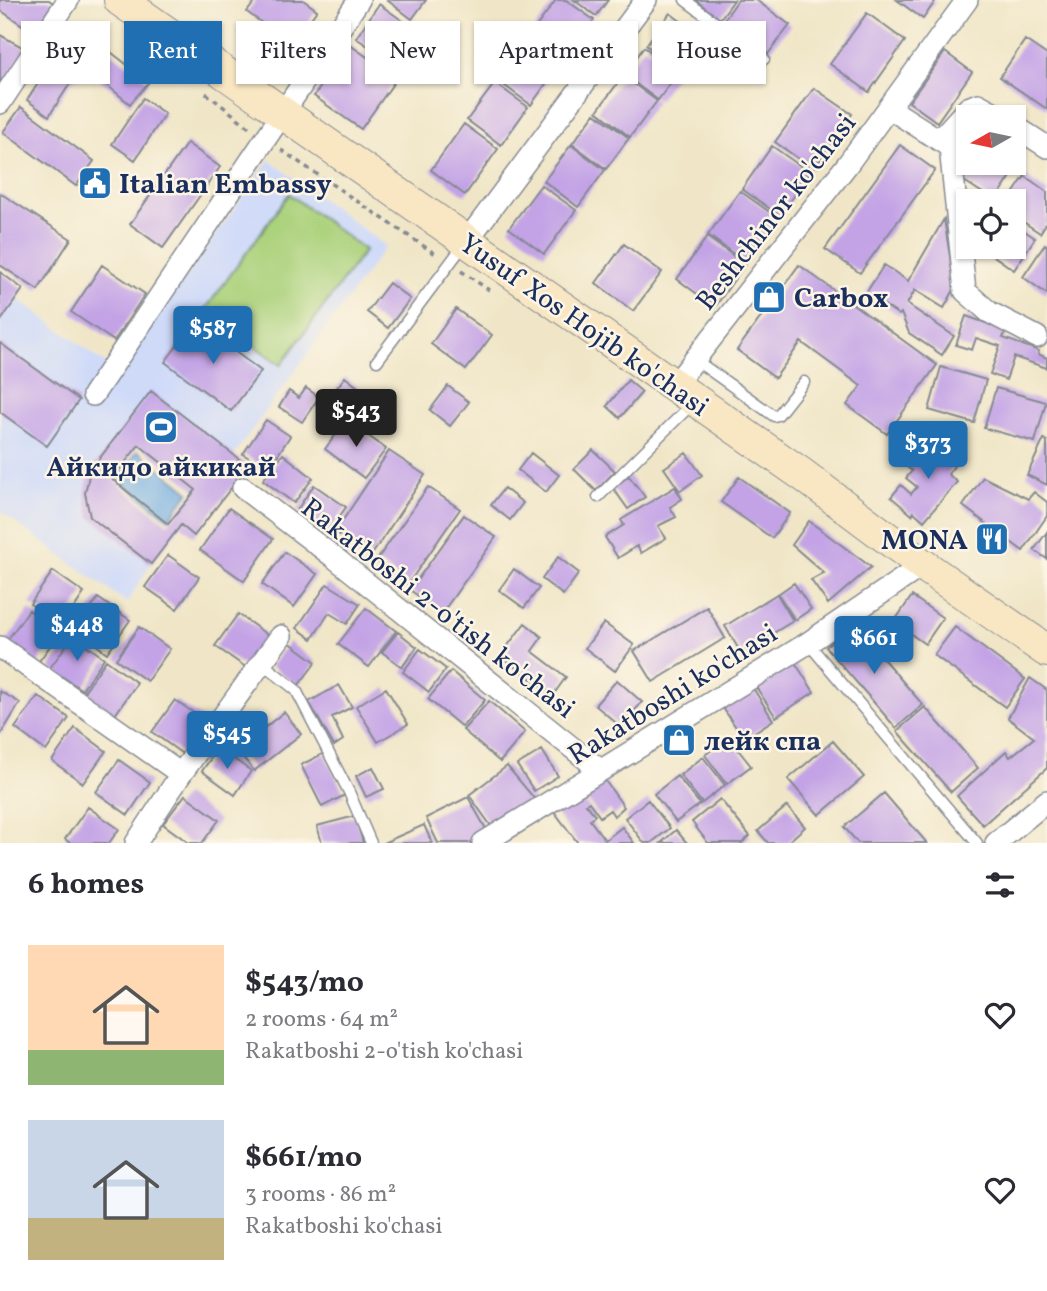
<!DOCTYPE html>
<html lang="en">
<head>
<meta charset="utf-8">
<style>
	:root { --surface:#fff; --page:#f7f7f7; --text:#2b2b33; --muted:#7c7c81; --accent:#1f6fb2 }
	body { margin:0; font-family:Vollkorn,serif; background:var(--page); color:var(--text); height:100vh; display:flex; flex-direction:column; font-size:26px; white-space:nowrap }
	* { box-sizing:border-box; margin:0 }
	p { font-size:23px; color:var(--muted) }
	.icon { flex:none; width:38px; height:38px; fill:none; stroke:currentColor; stroke-width:2; stroke-linecap:round; stroke-linejoin:round }
	.map { position:relative; height:843px; overflow:hidden }
	.details { display:flex; flex-direction:column; background:var(--surface); flex:1 }
	.details>* { flex:none }
	.guide { position:absolute; left:21px; top:21px; width:1006px; height:63px; display:flex; gap:14px }
	.needle { width:46px; rotate:261deg }
	.controls { position:absolute; left:956px; top:105px; display:grid; gap:14px }
	.controls a { display:grid; place-items:center; width:70px; height:70px; border-radius:0px; background:var(--surface); box-shadow:0 2px 5px #0004; font-size:35px }
	.price { position:absolute; translate:-50% -60px; padding:0 16px; border-radius:7px; background:var(--accent); color:#fff; font-size:23px; line-height:46px; filter:drop-shadow(0 2px 4px #0008) }
	.price::after { content:''; position:absolute; left:50%; top:42px; width:21px; height:16px; margin-left:-10px; background:inherit; clip-path:polygon(0 0,100% 0,50% 100%) }
	.price.on { background:#222; color:#fff }
	ul { padding:0; list-style:none }
	li { display:flex; align-items:center; gap:21px; height:175px; padding:0 28px }
	li span { display:grid; place-items:center; flex:none; width:196px; height:140px; border-radius:0px; color:#555 }
	li>.icon { margin-inline-start:auto }
	span .icon { width:84px; height:84px; fill:#fffc; stroke-width:1 }
	li b { font-size:30px }
	h2 { display:flex; justify-content:space-between; align-items:center; height:84px; padding:0 28px; font-size:30px }
	.chip { padding:0 24px; border-radius:0px; background:var(--surface); box-shadow:0 2px 5px #0004; font-size:24px; line-height:63px }
	.chip.on { background:var(--accent); color:#fff }
	.map>svg:first-child { display:block }
</style>
</head>
<body>
<div class="map">
<svg width="1047" height="843" viewBox="0 0 1047 843">
	<rect width="100%" height="100%" fill="#fcf5e5"/>
	<filter id="ink" filterUnits="userSpaceOnUse"><feTurbulence type="fractalNoise" baseFrequency=".0143" numOctaves="2"/><feDisplacementMap in="SourceGraphic" scale="14" xChannelSelector="R" yChannelSelector="G"/><feConvolveMatrix kernelMatrix="1 2 1 2 8 2 1 2 1" color-interpolation-filters="sRGB"/></filter>
	<filter id="wash" filterUnits="userSpaceOnUse"><feTurbulence type="fractalNoise" baseFrequency=".00686" numOctaves="4" result="noise"/><feDisplacementMap in="SourceGraphic" scale="28" xChannelSelector="R" yChannelSelector="G"/><feGaussianBlur stdDeviation="1.57" result="paint"/><feColorMatrix in="noise" values="0 0 0 0 0 0 0 0 0 0 0 0 0 0 0 0 0 1.4 0 .05"/><feComposite in="paint" operator="in"/></filter>
	<g filter="url(#wash)">
		<rect width="100%" height="100%" fill="#f0e6c7"/>
		<path fill="#cfdaf9" d="M 269,160 L 386,246 L 234,455 L 151,392 L 90,471 L 85,493 L 90,517 L 151,564 L 127,603 L 0,511 L 0,285 L 118,373 Z"/>
		<path fill="#abd27c" stroke="#63806d" stroke-width="2" d="M 289,194 L 365,250 L 281,365 L 205,310 Z"/>
		<path fill="#70ace1" stroke="#466ea0" stroke-width="2" d="M 138,451 L 189,492 L 169,519 L 117,478 Z"/>
		<g id="blocks">
			<path fill="#c3a3e6" fill-rule="evenodd" d="M 0,0 L 49,0 L 53,3 L 33,32 L 0,10 Z
				M 256,0 L 303,0 L 317,10 L 292,45 L 247,12 Z
				M 387,0 L 426,0 L 412,19 Z
				M 556,0 L 566,0 L 594,20 L 564,60 L 530,35 Z
				M 574,0 L 608,0 L 596,16 Z
				M 695,0 L 734,0 L 720,19 Z
				M 738,0 L 756,0 L 790,25 L 768,54 L 723,21 Z
				M 897,0 L 936,0 L 923,19 Z
				M 379,4 L 410,26 L 388,59 L 356,38 Z
				M 670,13 L 704,39 L 680,71 L 646,45 Z
				M 867,13 L 905,41 L 869,92 L 830,64 Z
				M 0,35 L 26,49 L 0,88 Z
				M 526,40 L 560,64 L 531,105 L 497,80 Z
				M 1025,40 L 1047,55 L 1047,109 L 1000,77 Z
				M 98,42 L 149,82 L 130,104 L 96,76 L 73,79 L 49,116 L 27,100 L 64,45 Z
				M 350,45 L 397,78 L 361,129 L 314,96 Z
				M 644,47 L 679,72 L 658,100 L 624,75 Z
				M 945,52 L 972,72 L 937,122 L 909,102 Z
				M 623,76 L 657,101 L 630,137 L 597,111 Z
				M 495,83 L 528,107 L 501,145 L 467,120 Z
				M 814,88 L 852,114 L 813,169 L 775,142 Z
				M 143,98 L 165,114 L 135,160 L 112,144 Z
				M 21,107 L 94,161 L 76,186 L 3,132 Z
				M 595,113 L 629,138 L 606,169 L 572,144 Z
				M 464,124 L 498,149 L 465,195 L 431,170 Z
				M 187,143 L 220,167 L 163,248 L 130,224 Z
				M 571,145 L 605,170 L 578,207 L 544,181 Z
				M 900,145 L 935,170 L 860,273 L 825,249 Z
				M 772,146 L 810,173 L 780,216 L 742,189 Z
				M 968,156 L 968,163 L 1013,163 L 1013,160 L 1019,164 L 995,201 L 955,175 Z
				M 1025,176 L 1047,192 L 1047,222 L 1040,233 L 1013,215 L 1013,201 L 1008,201 Z
				M 541,185 L 576,210 L 544,254 L 509,228 Z
				M 740,191 L 778,218 L 746,263 L 708,235 Z
				M 0,193 L 71,239 L 38,290 L 0,265 Z
				M 944,219 L 955,288 L 944,308 L 915,290 L 907,304 L 954,336 L 942,355 L 909,333 L 901,313 L 899,315 L 866,293 L 884,265 L 908,281 Z
				M 1013,223 L 1035,238 L 1014,270 L 981,247 L 1013,247 Z
				M 707,237 L 745,264 L 715,307 L 677,279 Z
				M 624,244 L 662,272 L 633,311 L 596,283 Z
				M 1045,244 L 1047,246 L 1047,294 L 1023,277 Z
				M 102,265 L 145,294 L 114,341 L 71,312 Z
				M 799,265 L 937,365 L 887,434 L 847,405 L 861,386 L 801,342 L 775,378 L 737,350 Z
				M 0,272 L 23,289 L 0,322 Z
				M 389,283 L 410,299 L 388,328 L 367,312 Z
				M 456,309 L 492,335 L 466,370 L 431,344 Z
				M 966,316 L 1006,330 L 1003,338 L 1039,351 L 1038,354 L 1047,358 L 1047,368 L 1014,357 L 1006,380 L 990,374 L 1000,346 L 976,338 L 972,350 L 956,345 Z
				M 195,322 L 261,371 L 231,411 L 165,362 Z
				M 0,343 L 79,400 L 47,446 L 0,412 Z
				M 941,367 L 986,380 L 974,423 L 929,410 Z
				M 345,377 L 372,398 L 357,418 L 330,397 Z
				M 628,380 L 642,392 L 620,418 L 607,406 Z
				M 448,386 L 469,402 L 450,426 L 430,410 Z
				M 306,388 L 319,397 L 302,422 L 279,407 L 289,391 L 299,398 Z
				M 996,388 L 1046,402 L 1035,442 L 984,428 Z
				M 151,391 L 248,466 L 194,536 L 181,525 L 151,564 L 90,517 L 85,493 L 90,471 ZM 139,445 L 196,490 L 168,524 L 112,479 Z
				M 266,420 L 290,436 L 268,470 L 243,454 Z
				M 347,420 L 386,449 L 364,478 L 325,449 Z
				M 1044,439 L 1047,441 L 1047,485 L 1027,475 Z
				M 948,440 L 960,451 L 950,463 L 954,466 L 948,474 L 957,482 L 924,521 L 914,512 L 912,515 L 891,497 L 901,485 L 911,494 L 917,487 L 906,478 L 912,471 L 903,464 L 915,450 L 929,463 Z
				M 593,450 L 615,471 L 596,491 L 574,469 Z
				M 389,451 L 425,475 L 371,556 L 335,532 Z
				M 531,453 L 559,475 L 546,492 L 518,470 Z
				M 686,453 L 702,475 L 680,491 L 664,468 Z
				M 283,454 L 313,478 L 294,503 L 263,480 Z
				M 629,476 L 645,497 L 628,509 L 613,488 Z
				M 739,477 L 790,513 L 772,538 L 721,502 Z
				M 983,477 L 1028,499 L 1034,492 L 1047,502 L 1047,516 L 1023,551 L 963,506 Z
				M 314,485 L 346,507 L 329,532 L 297,510 Z
				M 428,487 L 460,509 L 408,584 L 376,561 Z
				M 675,487 L 682,499 L 670,507 L 676,517 L 658,526 L 666,538 L 641,553 L 637,546 L 618,558 L 605,537 L 624,525 L 621,520 Z
				M 504,488 L 523,503 L 510,520 L 491,505 Z
				M 229,508 L 273,539 L 244,581 L 200,550 Z
				M 464,515 L 496,537 L 442,613 L 410,590 Z
				M 809,521 L 871,567 L 828,604 L 811,580 L 824,573 L 792,545 Z
				M 1047,532 L 1047,559 L 1034,550 Z
				M 285,552 L 317,574 L 294,607 L 262,584 Z
				M 168,555 L 199,577 L 177,609 L 145,587 Z
				M 558,557 L 579,573 L 563,595 L 542,579 Z
				M 514,569 L 539,588 L 524,608 L 499,590 Z
				M 53,571 L 84,593 L 62,626 L 30,604 Z
				M 794,583 L 811,609 L 795,620 L 778,594 Z
				M 327,584 L 360,604 L 347,624 L 329,613 L 312,639 L 297,628 Z
				M 777,594 L 793,621 L 741,653 L 725,626 Z
				M 912,596 L 943,618 L 925,644 L 894,622 Z
				M 98,598 L 130,620 L 107,653 L 76,630 Z
				M 707,607 L 725,638 L 653,682 L 634,651 Z
				M 366,608 L 396,631 L 369,667 L 338,644 Z
				M 29,610 L 60,632 L 37,664 L 6,642 Z
				M 238,614 L 269,636 L 247,668 L 215,646 Z
				M 525,623 L 542,637 L 532,651 L 566,677 L 553,695 L 500,656 Z
				M 604,623 L 634,645 L 615,671 L 585,648 Z
				M 853,624 L 923,705 L 896,728 L 826,647 Z
				M 139,627 L 170,649 L 147,681 L 116,659 Z
				M 955,627 L 1025,679 L 1005,707 L 934,655 Z
				M 398,632 L 417,647 L 402,667 L 382,652 Z
				M 73,636 L 104,658 L 82,690 L 50,668 Z
				M 289,642 L 316,662 L 298,686 L 271,666 Z
				M 420,649 L 446,669 L 429,692 L 403,672 Z
				M 106,660 L 137,683 L 115,715 L 83,693 Z
				M 794,661 L 814,692 L 776,717 L 756,687 Z
				M 451,671 L 485,700 L 462,727 L 428,699 Z
				M 1030,678 L 1047,690 L 1047,768 L 983,825 L 957,796 L 1006,751 L 1010,757 L 1034,738 L 1008,718 Z
				M 617,680 L 642,702 L 621,727 L 595,705 Z
				M 339,685 L 352,707 L 332,717 L 343,740 L 334,746 L 309,702 Z
				M 386,688 L 408,724 L 378,742 L 356,706 Z
				M 753,688 L 773,720 L 744,739 L 723,708 Z
				M 0,691 L 20,703 L 0,736 Z
				M 38,696 L 69,718 L 46,751 L 15,728 Z
				M 175,700 L 207,722 L 184,755 L 152,732 Z
				M 489,701 L 525,732 L 500,762 L 463,730 Z
				M 925,707 L 978,768 L 951,792 L 897,731 Z
				M 284,712 L 301,734 L 254,771 L 237,750 Z
				M 75,728 L 106,751 L 83,783 L 52,761 Z
				M 728,737 L 751,766 L 727,784 L 705,755 Z
				M 833,741 L 864,777 L 819,815 L 788,779 Z
				M 218,748 L 251,771 L 235,795 L 202,771 Z
				M 542,750 L 558,776 L 534,791 L 517,765 Z
				M 324,753 L 345,795 L 322,807 L 301,765 Z
				M 703,757 L 725,785 L 702,803 L 680,775 Z
				M 119,760 L 150,782 L 128,815 L 96,792 Z
				M 507,766 L 534,798 L 494,830 L 469,795 Z
				M 373,767 L 384,789 L 366,797 L 356,776 Z
				M 601,775 L 624,807 L 614,816 L 610,810 L 600,817 L 589,802 L 586,804 L 595,815 L 590,820 L 605,840 L 622,827 L 634,843 L 578,843 L 553,810 Z
				M 677,776 L 700,804 L 676,822 L 654,794 Z
				M 884,793 L 927,843 L 858,843 L 844,827 Z
				M 185,795 L 219,820 L 202,843 L 189,843 L 163,824 Z
				M 468,797 L 490,836 L 475,843 L 438,843 L 426,818 Z
				M 720,799 L 750,836 L 742,843 L 708,843 L 692,822 Z
				M 648,800 L 670,828 L 651,843 L 644,843 L 625,818 Z
				M 787,806 L 805,827 L 787,843 L 768,843 L 758,831 Z
				M 88,807 L 119,829 L 109,843 L 70,843 L 65,839 Z
				M 355,816 L 363,843 L 322,843 L 317,826 Z
				M 424,825 L 432,843 L 383,843 Z
				M 676,830 L 687,843 L 661,843 Z"/>
		</g>
	</g>
	<g filter="url(#ink)">
		<use href="#blocks" fill-opacity="0" stroke="#868a92" stroke-width="2"/>
		<g fill="none" stroke-linecap="round" stroke-linejoin="round">
			<g stroke="#868a92" stroke-width="13">
				<path id="lane" d="M 685,0 L 764,59
					M 694,359 L 774,416 L 778,415 L 804,382
					M 377,361 L 465,243
					M 598,497 L 693,403
					M 808,643 L 977,843
					M 262,663 L 296,690 L 349,792 L 371,843"/>
			</g>
			<g stroke="#868a92" stroke-width="24">
				<path id="street" d="M 0,103 L 68,0
					M 889,108 L 950,147 L 965,291 L 989,312 L 1037,337
					M 1013,125 L 1047,147
					M 939,140 L 968,108 L 978,104 L 1002,117
					M 466,242 L 646,0
					M 674,386 L 847,165 L 967,0
					M 93,395 L 359,0
					M 243,488 L 335,558 L 600,770
					M 0,647 L 181,774
					M 136,843 L 181,774 L 281,636
					M 483,843 L 808,643 L 923,565
					M 996,843 L 1047,801"/>
			</g>
			<g stroke="#868a92" stroke-width="34">
				<path id="secondary" d="M 120,0 L 803,475 L 923,565 L 1047,651"/>
			</g>
			<path stroke="#868a92" stroke-width="3.5" stroke-dasharray="5 5" stroke-linecap="butt" d="M 206,93 L 249,127
				M 281,150 L 437,255
				M 461,271 L 489,290"/>
			<use href="#lane" stroke="#fff" stroke-width="10"/>
			<use href="#street" stroke="#fff" stroke-width="21"/>
			<use href="#secondary" stroke="#f9e7c3" stroke-width="32"/>
		</g>
	</g>
	<defs>
		<g id="civic-square" transform="scale(1.75)"><rect x="-9" y="-9" width="18" height="18" rx="4" fill="#1f6fb2" stroke="#fcf5e5"/><path d="M-.6-6.5H3V-4.5H.6V-3L4-1V1h2V6H-6V1h2V-1L-.6-3ZM-1.2 2.5V6h2.4V2.5Z" fill="#fff"/></g>
		<g id="shop-square" transform="scale(1.75)"><rect x="-9" y="-9" width="18" height="18" rx="4" fill="#1f6fb2" stroke="#fcf5e5"/><path d="M-5-2.5h2.3a2.7 3.5 0 0 1 5.4 0H5L5.5 6h-11ZM-1.5-2.5h3a1.5 2.3 0 0 0-3 0Z" fill="#fff"/></g>
		<g id="stadium-square" transform="scale(1.75)"><rect x="-9" y="-9" width="18" height="18" rx="4" fill="#1f6fb2" stroke="#fcf5e5"/><path d="M0-5a6.5 5 0 1 0 0 10a6.5 5 0 1 0 0-10ZM-3.5-1.8h7v3.6h-7Z" fill="#fff"/></g>
		<g id="restaurant-square" transform="scale(1.75)"><rect x="-9" y="-9" width="18" height="18" rx="4" fill="#1f6fb2" stroke="#fcf5e5"/><path d="M-5-6h1v4h1v-4h1v4h1v-4h1v5L-1.5 .5V6h-2V.5L-5-1ZM5-6V6H3V1.5H1.5Q1.5-4 5-6Z" fill="#fff"/></g>
	</defs>
	<g fill-rule="evenodd">
		<use href="#civic-square" x="95" y="183"/>
		<use href="#shop-square" x="769" y="297"/>
		<use href="#stadium-square" x="161" y="427"/>
		<use href="#restaurant-square" x="992" y="539"/>
		<use href="#shop-square" x="679" y="740"/>
	</g>
	<g text-anchor="middle" stroke-width="5" stroke-linejoin="round" paint-order="stroke">
		<g font-size="28" font-weight="bold" fill="#1b2f5e" stroke="#fcf5e5" text-anchor="start">
			<text x="119" y="193">Italian Embassy</text>
			<text x="794" y="307">Carbox</text>
			<text x="161" y="476" text-anchor="middle">Айкидо айкикай</text>
			<text x="968" y="549" text-anchor="end">MONA</text>
			<text x="704" y="750">лейк спа</text>
		</g>
		<g font-size="28" fill="#1b2f5e" stroke="#fcf5e5">
			<text transform="translate(775 211) rotate(-52)" y="10">Beshchinor ko'chasi</text>
			<text transform="translate(585 324) rotate(35)" y="10">Yusuf Xos Hojib ko'chasi</text>
			<text transform="translate(439 607) rotate(38)" y="10">Rakatboshi 2-o'tish ko'chasi</text>
			<text transform="translate(672 693) rotate(-32)" y="10">Rakatboshi ko'chasi</text>
		</g>
	</g>
</svg>
<div class="controls">
<a><svg class="needle" viewBox="-14 -14 28 28"><path d="M0-13l5 13h-10z" fill="#e53935"/><path d="M0 13l5-13h-10z" fill="#7c7c81"/></svg></a>
<a><svg class="icon" aria-label="locate" viewBox="0 0 24 24"><circle cx="12" cy="12" r="6"/><path d="M12 2v4M12 18v4M2 12h4M18 12h4"/></svg></a>
</div>
<b class="price" style="left:213px;top:366px">$587</b>
<b class="price on" style="left:356px;top:449px">$543</b>
<b class="price" style="left:928px;top:481px">$373</b>
<b class="price" style="left:77px;top:663px">$448</b>
<b class="price" style="left:874px;top:676px">$661</b>
<b class="price" style="left:227px;top:771px">$545</b>
<div class="guide">
<a class="chip">Buy</a>
<a class="chip on">Rent</a>
<a class="chip">Filters</a>
<a class="chip">New</a>
<a class="chip">Apartment</a>
<a class="chip">House</a>
</div>
</div>
<section class="details">
<h2>6 homes<svg class="icon" aria-label="filters" viewBox="0 0 24 24"><path d="M4 7h16M4 17h16"/><circle cx="9" cy="7" r="2"/><circle cx="15" cy="17" r="2"/></svg></h2>
<ul>
<li><span style="background:linear-gradient(#ffd9b3 75%,#8fb573 0)"><svg class="icon" aria-label="home" viewBox="0 0 24 24"><path d="M3 11l9-7 9 7M6 9v11h12V9"/></svg></span><div><b>$543/mo</b><p>2 rooms · 64 m²</p><p>Rakatboshi 2-o'tish ko'chasi</p></div><svg class="icon" aria-label="heart" viewBox="0 0 24 24"><path d="M12 20l-8-8c-3-5 5-10 8-4 3-6 11-1 8 4z"/></svg></li>
<li><span style="background:linear-gradient(#c9d6e8 70%,#c2b280 0)"><svg class="icon" aria-label="home" viewBox="0 0 24 24"><path d="M3 11l9-7 9 7M6 9v11h12V9"/></svg></span><div><b>$661/mo</b><p>3 rooms · 86 m²</p><p>Rakatboshi ko'chasi</p></div><svg class="icon" aria-label="heart" viewBox="0 0 24 24"><path d="M12 20l-8-8c-3-5 5-10 8-4 3-6 11-1 8 4z"/></svg></li>
</ul>
</section>
</body>
</html>
